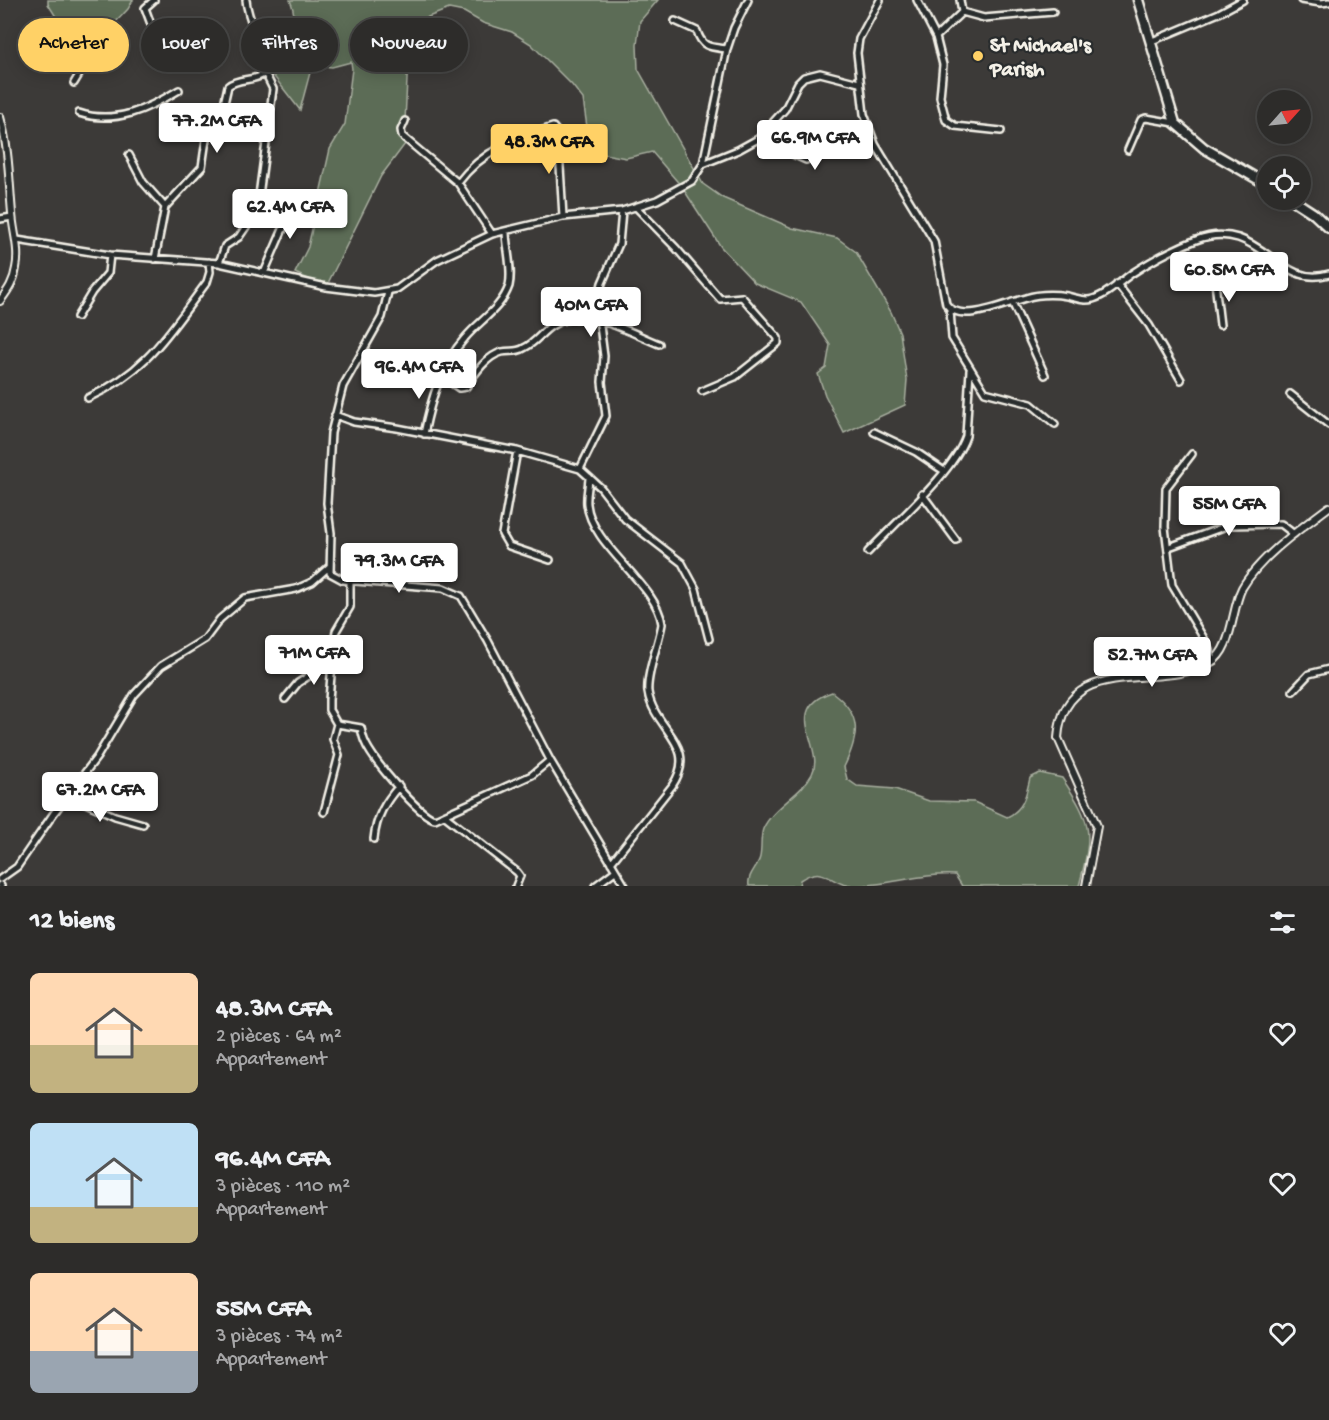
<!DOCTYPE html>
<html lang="fr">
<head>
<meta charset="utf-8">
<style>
	:root { --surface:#2d2c2a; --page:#393836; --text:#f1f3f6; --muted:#a7a7a8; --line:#484847; --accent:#ffd166 }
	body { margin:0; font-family:"Gochi Hand",sans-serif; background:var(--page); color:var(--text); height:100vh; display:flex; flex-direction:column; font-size:22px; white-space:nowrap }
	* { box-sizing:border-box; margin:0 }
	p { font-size:20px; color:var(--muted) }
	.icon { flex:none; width:33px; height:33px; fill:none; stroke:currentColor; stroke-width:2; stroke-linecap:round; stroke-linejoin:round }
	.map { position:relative; height:886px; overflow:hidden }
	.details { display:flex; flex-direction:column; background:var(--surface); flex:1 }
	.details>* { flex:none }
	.hud { position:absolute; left:18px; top:18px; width:600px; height:54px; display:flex; gap:12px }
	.needle { width:39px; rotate:63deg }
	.controls { position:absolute; left:1257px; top:90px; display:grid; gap:12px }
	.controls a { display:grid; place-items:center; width:54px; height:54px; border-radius:50%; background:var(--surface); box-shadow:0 3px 15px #0003,0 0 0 2px var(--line); font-size:30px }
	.price { position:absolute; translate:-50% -51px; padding:0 14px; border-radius:6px; background:#fff; color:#222; font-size:20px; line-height:39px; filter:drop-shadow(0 2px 3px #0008) }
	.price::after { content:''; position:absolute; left:50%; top:36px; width:18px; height:14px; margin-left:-9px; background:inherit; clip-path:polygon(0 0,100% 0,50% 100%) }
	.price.on { background:var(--accent); color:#111 }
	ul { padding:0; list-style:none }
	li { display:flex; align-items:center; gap:18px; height:150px; padding:0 30px }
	li span { display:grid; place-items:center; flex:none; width:168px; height:120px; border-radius:9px; color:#555 }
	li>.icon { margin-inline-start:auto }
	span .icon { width:72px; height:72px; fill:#fffc; stroke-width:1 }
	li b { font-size:26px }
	h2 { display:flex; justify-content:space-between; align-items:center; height:72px; padding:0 30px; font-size:26px }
	.pill { padding:0 21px; border-radius:27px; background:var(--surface); box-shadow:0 3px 15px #0003,0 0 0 2px var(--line); font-size:21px; line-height:54px }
	.pill.on { background:var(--accent); color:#111 }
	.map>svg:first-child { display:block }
</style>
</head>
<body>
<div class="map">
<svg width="1329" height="886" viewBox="0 0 1329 886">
	<rect width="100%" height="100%" fill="#3c3a38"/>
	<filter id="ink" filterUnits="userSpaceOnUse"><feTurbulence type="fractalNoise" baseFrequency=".0167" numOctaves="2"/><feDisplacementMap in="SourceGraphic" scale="12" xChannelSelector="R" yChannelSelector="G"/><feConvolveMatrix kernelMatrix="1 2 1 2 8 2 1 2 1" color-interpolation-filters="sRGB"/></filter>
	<g filter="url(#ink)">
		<path fill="#5b6c56" stroke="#a8ae9f" stroke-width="1.5" d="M 48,0 L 133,0 L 128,9 L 96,43 L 73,44 L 48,4 Z
			M 290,0 L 658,0 L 640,21 L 637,45 L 638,69 L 703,184 L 723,198 L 792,228 L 837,238 L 856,252 L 891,312 L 900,333 L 907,380 L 905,405 L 844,433 L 825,395 L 818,374 L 826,368 L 830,345 L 801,302 L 755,283 L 721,247 L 682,187 L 652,152 L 626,158 L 577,149 L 587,127 L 583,99 L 572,85 L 531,44 L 512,32 L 483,23 L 464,12 L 449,9 L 428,17 L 409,38 L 405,121 L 401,130 L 408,140 L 381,176 L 326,287 L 295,273 L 308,247 L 330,149 L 345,124 L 352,69 L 351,62 L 332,67 L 312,65 L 300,110 L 265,65 L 263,51 C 288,41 301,27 290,0 Z
			M 832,692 C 863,715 859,736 844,767 L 847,779 L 857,786 L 895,789 L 929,801 L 974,802 L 1007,817 C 1024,809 1026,795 1030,778 L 1040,773 L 1062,778 C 1093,824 1093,833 1079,886 L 962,886 L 955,875 C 920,873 888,886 852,886 C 829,885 826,863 800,880 L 799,886 L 749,886 C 747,874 758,867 760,857 C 762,848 760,838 763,829 C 773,807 801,795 812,774 C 826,748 780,709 832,692 Z"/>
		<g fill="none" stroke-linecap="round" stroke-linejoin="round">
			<g stroke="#f4f1e8" stroke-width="10">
				<path id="minor" d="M 154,0 L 145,8 L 155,35
					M 880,0 L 859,39 L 857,53 L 864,114 L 875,144 L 934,241 L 946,304 C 960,325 1006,303 1026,298 C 1039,294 1054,294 1067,296 C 1076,298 1084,302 1093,299 C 1107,295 1120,282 1131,274 C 1152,260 1173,249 1196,240 C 1260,216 1276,290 1329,274
					M 917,0 L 936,37 L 943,65 L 940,97 L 946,120 L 955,126 L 1001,131
					M 960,0 L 962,12 L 984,18 L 1053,12
					M 1301,0 L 1321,3 L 1329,2
					M 675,21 L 697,31 C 702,48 711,47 727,49
					M 936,37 L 962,12
					M 1152,41 L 1219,13 L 1243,0
					M 54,42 L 79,67 L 80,73 L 74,83
					M 79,113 C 115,125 148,109 179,90
					M 405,121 L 401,130 L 402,136 L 458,183 L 492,234
					M 770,126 L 790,153 L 806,160 L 843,143 L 860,143 L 871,134
					M 1128,150 L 1141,120 L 1146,118 L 1175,123
					M 129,155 L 143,182 L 165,207
					M 703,164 L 738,150 L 758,139 L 785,109 L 798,83 L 804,77 L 820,73 L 859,83
					M 458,183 C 483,150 514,139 553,127 L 558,133 L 563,217
					M 636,207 L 676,248 L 720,299 L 742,297 L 778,338 L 778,343 L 735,377 L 702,391
					M 0,219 L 12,217
					M 17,240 L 110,255 L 219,263 L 326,287 L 374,293 L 397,289 L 437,260 L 492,234 L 563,217 L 622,211 L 657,200 L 692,181 L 703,164 L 727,49 L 734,28 L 748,0
					M 155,259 L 165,207 L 202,167 L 207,133 L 221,117 L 228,86 C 239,77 255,82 265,73 C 267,47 248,26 246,0
					M 219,263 L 225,246 L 239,237 L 257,211 L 273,89 L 265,73
					M 264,273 L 296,199
					M 1117,284 L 1149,325 L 1181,380
					M 388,292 L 382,317 L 343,386 L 331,433 L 327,503 L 331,533 L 330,573 L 343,580 L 443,588 L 461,596 L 488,641 L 550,760 L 625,886
					M 1012,302 L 1045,375
					M 950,310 L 952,338 L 985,392 L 1031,404 L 1055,424
					M 77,317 L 92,292 L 108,273 L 110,255
					M 1220,325 L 1215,282 L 1217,276 L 1222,273 L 1266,272 L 1281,265
					M 441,376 L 459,388 L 466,387 C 474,375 486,356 502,352 C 510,350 516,353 524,348 C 537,342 542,331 553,325 C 586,305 628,332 659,344
					M 1290,394 L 1329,425
					M 88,398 C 148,371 169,332 207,282 L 210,272 L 209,262
					M 335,415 L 354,422 L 397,428 L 517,451 L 580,469 L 601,488 L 625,519 L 682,563 L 696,589 L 709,639
					M 874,432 L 916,452 L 944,471
					M 424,434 C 431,399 441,365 465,338 C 480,320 501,309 509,286 C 513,269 506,248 506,231
					M 517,451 L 502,534 L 509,546 L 550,560
					M 1192,454 L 1166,488 L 1165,527 L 1172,585 L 1206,642 L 1213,661
					M 580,469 L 606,416 L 602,382 L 604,356 L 597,303 L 602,283 L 619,244 L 622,211
					M 589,477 C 589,485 586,495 587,504 C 591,546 657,584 662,624 C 659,642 646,675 648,692 C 654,730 700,745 672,786 L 611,863
					M 922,494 L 956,540
					M 1169,547 L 1229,525 L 1281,524 L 1294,534
					M 868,552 C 895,523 954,472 966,436 L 970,370
					M 350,581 L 350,607 L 336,631 L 333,651 L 329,700 L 329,710 L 337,724 L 361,728 C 362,732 363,738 365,742 C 371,758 419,816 435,819 L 532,775 L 550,760
					M 1293,691 L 1309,674 L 1329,669
					M 285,699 L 298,683 L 332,661
					M 67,795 L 115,816 L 143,824
					M 324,812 L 339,755 L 333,739 L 337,724
					M 444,815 L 517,872 L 520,876 L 516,886
					M 374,839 C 376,817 385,802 399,786
					M 0,879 L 17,867 L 54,813 L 97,757 L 134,695 L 161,666 L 205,639 L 220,619 L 245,598 L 296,589 L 312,582 L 329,567
					M 0,885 L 1,886
					M 595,886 L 615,871"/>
			</g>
			<g stroke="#f4f1e8" stroke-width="10">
				<path id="tertiary" d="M 0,117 C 9,148 9,181 12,213 C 13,232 20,249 16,268 C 14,282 8,290 0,301
					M 1086,886 L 1097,826 L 1058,738 C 1064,652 1158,692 1210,663 C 1233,650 1231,610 1242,588 C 1260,557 1301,528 1329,507"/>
			</g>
			<g stroke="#f4f1e8" stroke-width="13">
				<path id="trunk" d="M 1138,0 L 1175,123 L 1204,148 L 1268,185
					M 1293,200 L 1313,213 L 1329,228"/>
			</g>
			<use href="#minor" stroke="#2a2d2e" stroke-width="5"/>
			<use href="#tertiary" stroke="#2a2d2e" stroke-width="6"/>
			<use href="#trunk" stroke="#2a2d2e" stroke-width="8"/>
		</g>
	</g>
	<circle fill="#ffd166" stroke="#2a2d2e" stroke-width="2" cx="978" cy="56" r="6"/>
	<g text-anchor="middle" stroke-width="4.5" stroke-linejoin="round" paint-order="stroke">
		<g font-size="21" font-weight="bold" fill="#f4f1e8" stroke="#2a2d2e" text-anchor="start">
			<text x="990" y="51">St Michael's<tspan x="990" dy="24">Parish</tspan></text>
		</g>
	</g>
</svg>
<div class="controls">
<a><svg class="needle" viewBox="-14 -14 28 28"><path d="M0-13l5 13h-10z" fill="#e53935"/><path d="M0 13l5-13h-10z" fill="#a7a7a8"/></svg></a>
<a><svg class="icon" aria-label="locate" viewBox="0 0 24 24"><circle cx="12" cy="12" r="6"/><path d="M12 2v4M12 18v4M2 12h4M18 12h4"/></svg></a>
</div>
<b class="price" style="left:217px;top:154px">77.2M CFA</b>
<b class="price" style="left:815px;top:171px">66.9M CFA</b>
<b class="price on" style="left:549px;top:175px">48.3M CFA</b>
<b class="price" style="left:290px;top:240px">62.4M CFA</b>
<b class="price" style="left:1229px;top:303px">60.5M CFA</b>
<b class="price" style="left:591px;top:338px">40M CFA</b>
<b class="price" style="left:419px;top:400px">96.4M CFA</b>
<b class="price" style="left:1229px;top:537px">55M CFA</b>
<b class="price" style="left:399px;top:594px">79.3M CFA</b>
<b class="price" style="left:314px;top:686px">71M CFA</b>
<b class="price" style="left:1152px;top:688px">52.7M CFA</b>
<b class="price" style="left:100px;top:823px">67.2M CFA</b>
<div class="hud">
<a class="pill on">Acheter</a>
<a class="pill">Louer</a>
<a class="pill">Filtres</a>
<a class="pill">Nouveau</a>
</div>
</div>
<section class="details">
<h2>12 biens<svg class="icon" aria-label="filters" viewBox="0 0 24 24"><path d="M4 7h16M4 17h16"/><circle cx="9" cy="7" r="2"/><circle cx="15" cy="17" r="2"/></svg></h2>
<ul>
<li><span style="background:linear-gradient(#ffd9b3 60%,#c2b280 0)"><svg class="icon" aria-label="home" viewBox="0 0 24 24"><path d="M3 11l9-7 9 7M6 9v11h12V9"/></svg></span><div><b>48.3M CFA</b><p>2 pièces · 64 m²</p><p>Appartement</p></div><svg class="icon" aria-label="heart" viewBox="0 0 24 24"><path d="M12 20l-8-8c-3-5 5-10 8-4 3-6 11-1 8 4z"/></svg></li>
<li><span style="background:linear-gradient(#bfe0f5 70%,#c2b280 0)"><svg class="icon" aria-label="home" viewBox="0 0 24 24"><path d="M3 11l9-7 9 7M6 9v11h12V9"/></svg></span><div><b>96.4M CFA</b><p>3 pièces · 110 m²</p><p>Appartement</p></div><svg class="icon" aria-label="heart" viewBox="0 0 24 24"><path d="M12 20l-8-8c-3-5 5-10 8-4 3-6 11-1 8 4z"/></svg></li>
<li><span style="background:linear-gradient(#ffd9b3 65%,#9aa5b1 0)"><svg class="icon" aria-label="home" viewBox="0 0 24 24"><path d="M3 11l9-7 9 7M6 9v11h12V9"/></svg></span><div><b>55M CFA</b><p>3 pièces · 74 m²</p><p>Appartement</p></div><svg class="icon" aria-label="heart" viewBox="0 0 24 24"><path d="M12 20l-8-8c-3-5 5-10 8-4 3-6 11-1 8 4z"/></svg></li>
</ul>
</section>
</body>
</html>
